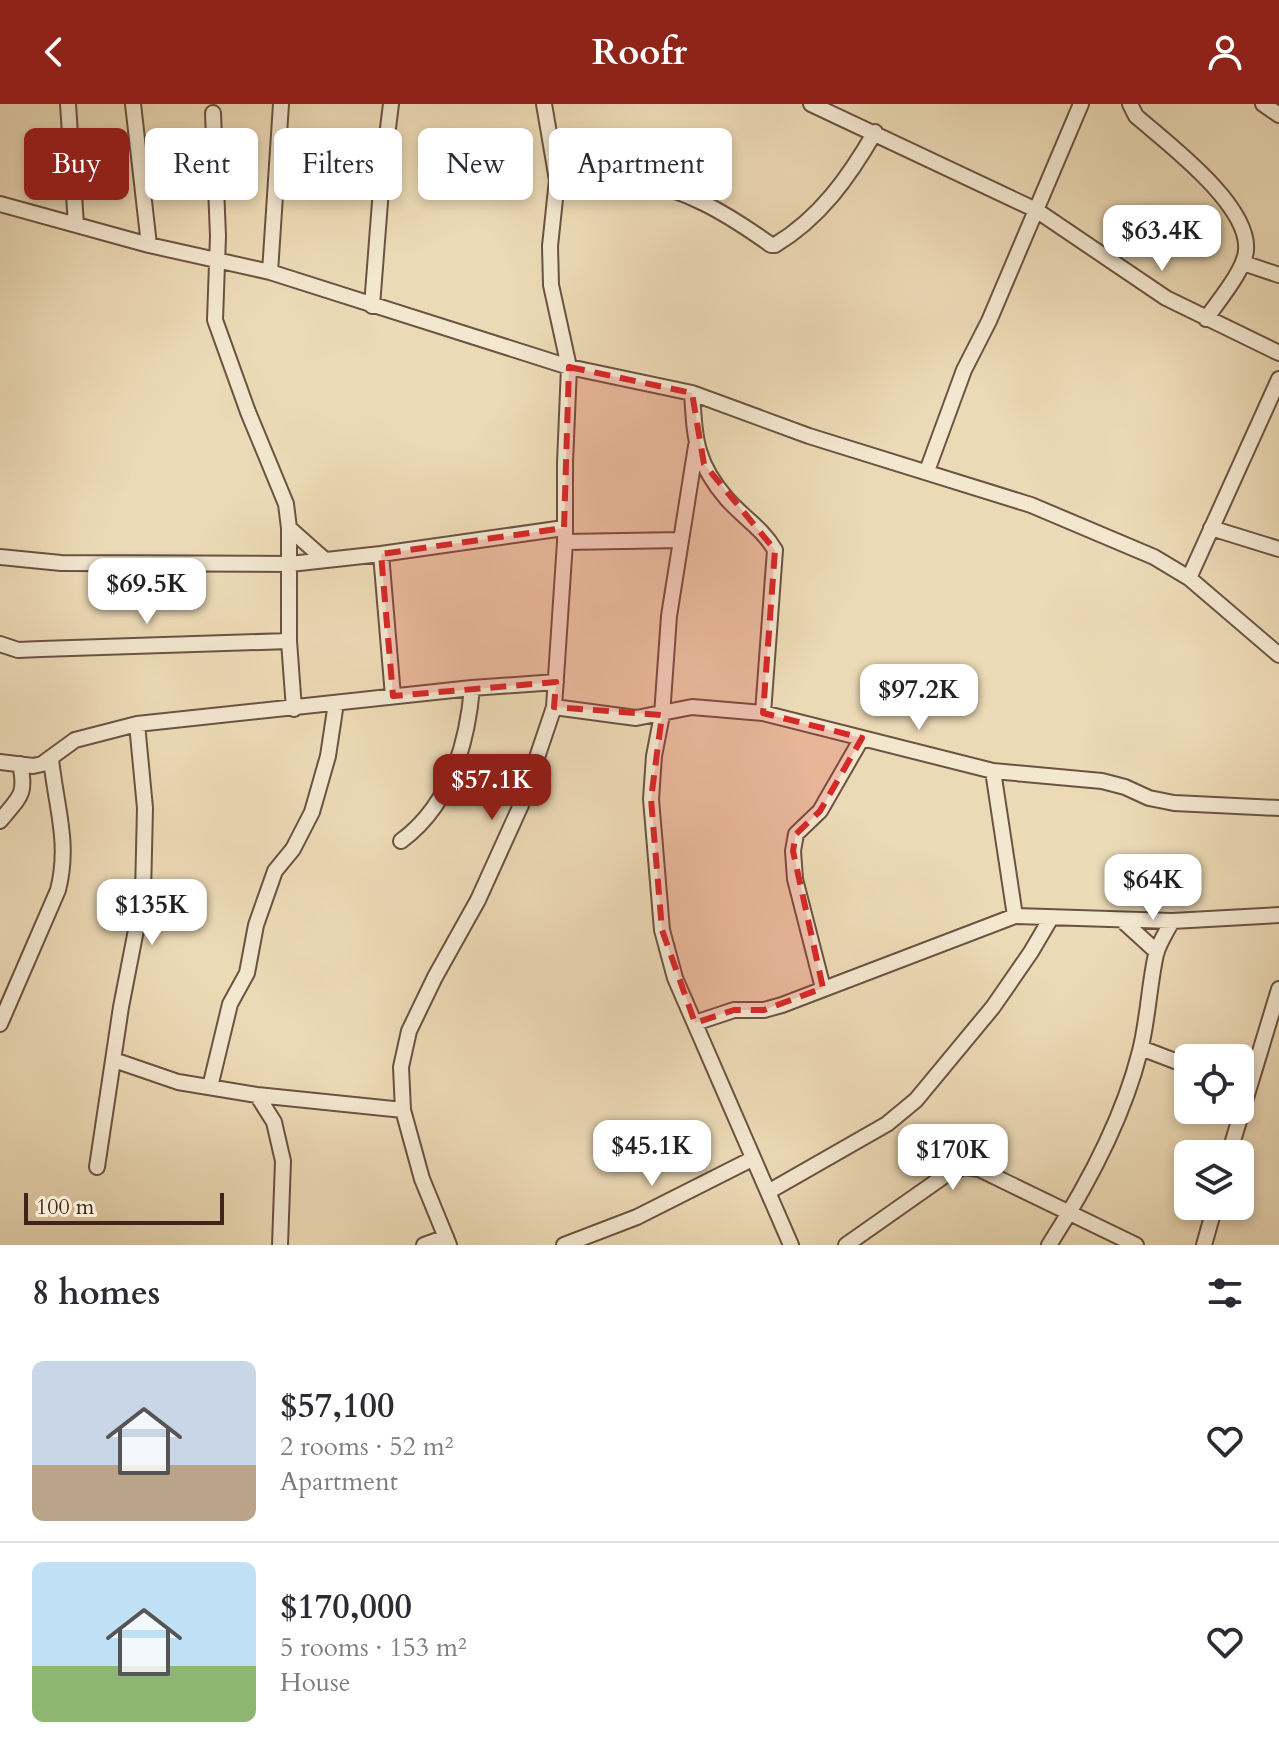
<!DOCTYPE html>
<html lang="en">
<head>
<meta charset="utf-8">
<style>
	:root { --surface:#fff; --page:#f7f7f7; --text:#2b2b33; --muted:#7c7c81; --line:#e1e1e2; --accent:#8f2418 }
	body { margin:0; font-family:Cardo,serif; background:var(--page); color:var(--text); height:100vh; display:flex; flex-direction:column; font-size:30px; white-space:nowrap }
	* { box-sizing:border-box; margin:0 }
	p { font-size:26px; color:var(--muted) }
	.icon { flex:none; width:44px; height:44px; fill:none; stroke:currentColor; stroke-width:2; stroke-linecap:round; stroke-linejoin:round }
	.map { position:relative; height:1141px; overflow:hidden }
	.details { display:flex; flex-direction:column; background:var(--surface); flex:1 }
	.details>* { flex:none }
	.top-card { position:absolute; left:24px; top:24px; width:800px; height:72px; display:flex; gap:16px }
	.tools { position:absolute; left:1174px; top:940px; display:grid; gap:16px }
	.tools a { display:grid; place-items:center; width:80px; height:80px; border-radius:12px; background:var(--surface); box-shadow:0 4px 12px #0003; font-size:40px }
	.scale { position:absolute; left:24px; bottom:20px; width:200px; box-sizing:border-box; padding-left:8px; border:4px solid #41241a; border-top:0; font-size:22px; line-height:28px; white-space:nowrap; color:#41241a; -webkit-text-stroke:6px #f3e7d0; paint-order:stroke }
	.price { position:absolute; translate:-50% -68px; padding:0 18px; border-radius:16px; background:#fff; color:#222; font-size:26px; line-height:52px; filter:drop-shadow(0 2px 4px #0008) }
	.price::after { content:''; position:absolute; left:50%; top:48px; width:24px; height:18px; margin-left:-12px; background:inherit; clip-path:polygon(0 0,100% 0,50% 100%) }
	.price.on { background:var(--accent); color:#fff }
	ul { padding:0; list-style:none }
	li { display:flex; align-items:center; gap:24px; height:200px; padding:0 32px }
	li+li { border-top:2px solid var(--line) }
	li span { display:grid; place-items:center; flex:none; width:224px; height:160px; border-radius:12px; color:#555 }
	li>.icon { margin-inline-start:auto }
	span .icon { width:96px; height:96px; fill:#fffc; stroke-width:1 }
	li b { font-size:34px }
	h2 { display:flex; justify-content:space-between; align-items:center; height:96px; padding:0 32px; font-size:34px }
	.tag { padding:0 28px; border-radius:12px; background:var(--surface); box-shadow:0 4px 12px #0003; font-size:28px; line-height:72px }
	.tag.on { background:var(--accent); color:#fff }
	header { display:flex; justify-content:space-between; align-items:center; height:104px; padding:0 32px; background:var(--accent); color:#fff; font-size:36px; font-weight:700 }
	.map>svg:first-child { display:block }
</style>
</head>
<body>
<header><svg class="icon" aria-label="back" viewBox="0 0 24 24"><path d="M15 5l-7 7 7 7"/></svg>Roofr<svg class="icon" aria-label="person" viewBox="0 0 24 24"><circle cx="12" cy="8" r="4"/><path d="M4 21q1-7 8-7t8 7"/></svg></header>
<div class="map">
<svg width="1279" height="1141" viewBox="0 0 1279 1141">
	<rect width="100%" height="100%" fill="#ecdab6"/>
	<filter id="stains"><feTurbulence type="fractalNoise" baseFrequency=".0025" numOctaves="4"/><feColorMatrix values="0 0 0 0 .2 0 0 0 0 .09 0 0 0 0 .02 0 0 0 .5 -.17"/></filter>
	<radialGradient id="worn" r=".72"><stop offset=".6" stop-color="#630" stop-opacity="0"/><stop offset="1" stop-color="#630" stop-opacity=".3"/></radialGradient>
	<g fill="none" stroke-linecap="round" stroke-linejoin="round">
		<g stroke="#6c5241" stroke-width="18">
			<path id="street" d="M 68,0 L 76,121
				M 133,0 L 149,141
				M 811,0 L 1036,106 L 1166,194 L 1279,249
				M 1130,0 L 1136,12 C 1167,39 1250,101 1246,146 C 1245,166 1218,197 1206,215
				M 1263,0 L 1279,11
				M 213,9 L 218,132 L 215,216 L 248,308 L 286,400 L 289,424 L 289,537 L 294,605
				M 277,60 L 382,72
				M 557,76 C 581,76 608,72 632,76 C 684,83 729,111 771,141 L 775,141 C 820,114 849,73 875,28
				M 0,100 L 149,141 L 270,168 L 569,263 L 692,289 L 809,332 L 1031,401 L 1154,453 L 1189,474 L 1279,551
				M 1243,159 L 1279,171
				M 270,168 L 281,0
				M 372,202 L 382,72 L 391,0
				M 692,289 C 695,335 695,358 727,395 C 744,414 762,424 775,446 L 763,609
				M 696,342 L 669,512 L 662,611 L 654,652 L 651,695 L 662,826 L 675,874 L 791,1141
				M 927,367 L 964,266 L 989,217 L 1081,0
				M 289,424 L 325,456
				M 1211,424 L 1279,445
				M 565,438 L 681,436
				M 381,450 L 393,592
				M 0,453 L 61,459 L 290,460 L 381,450 L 564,424
				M 1189,474 L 1279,275
				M 0,540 L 18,546 L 41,545 L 289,537
				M 554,603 L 636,614 L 692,603 L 763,609 L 993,667 L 1102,677 L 1125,683 L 1149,694 L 1174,699 L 1279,704
				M 0,658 L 33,662 L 42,660 L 75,636 L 137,620 L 472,584 L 556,578
				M 993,667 L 1015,812
				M 0,717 C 19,693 27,692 20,660
				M 401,737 C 450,701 467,642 472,584
				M 1123,817 L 1157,848
				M 823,884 L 795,775 L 793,747 L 796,730 L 820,707 L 862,634
				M 695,919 L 734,906 L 764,906 L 782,901 L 1015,812 L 1172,817 L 1279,811
				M 0,920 L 58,786 C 70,739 56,703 51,655
				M 1141,944 L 1188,962
				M 114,956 L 178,978 L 257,991 L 403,1006
				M 210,983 L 230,900 L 247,869 L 256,821 L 275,767 L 293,745 L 312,708 L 328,652 L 336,599
				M 257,991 L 274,1018 L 283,1057 L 280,1141
				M 1229,1050 L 1279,885
				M 97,1063 L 121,903 L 143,790 L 145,704 L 137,620
				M 768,1088 L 887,1020 L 916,996 L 993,903 L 1031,848 L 1051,814
				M 424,1141 L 446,1133
				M 449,1141 L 422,1075 L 403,1006 L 401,963 L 409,927 L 435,873 L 478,796 L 521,701 L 554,603 L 565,438 L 565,359 L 569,263 L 551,181 L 550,142 L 557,76 L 544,0
				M 564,1141 L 637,1113 L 752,1055
				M 846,1141 L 947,1070 L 964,1063 L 979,1065 L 1136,1141
				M 1049,1141 C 1087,1082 1123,1015 1140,947 C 1148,915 1149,882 1156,850 C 1159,839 1167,827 1172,817
				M 1204,1141 L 1215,1102"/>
		</g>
		<use href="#street" stroke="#f3e7d0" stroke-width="14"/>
	</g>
	<path fill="#d62828" fill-opacity="0.2" stroke="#d62828" stroke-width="6" stroke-dasharray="16 10" stroke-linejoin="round" d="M 569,263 L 692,289 L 704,360 L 775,446 L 763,609 L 862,634 L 820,707 L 796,730 L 793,747 L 823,884 L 764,906 L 734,906 L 695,919 L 662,826 L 651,695 L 662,611 L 554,603 L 556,578 L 393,592 L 381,450 L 564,424 Z"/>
	<rect width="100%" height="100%" filter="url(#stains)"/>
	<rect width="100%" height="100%" fill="url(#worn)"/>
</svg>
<div class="tools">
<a><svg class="icon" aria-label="locate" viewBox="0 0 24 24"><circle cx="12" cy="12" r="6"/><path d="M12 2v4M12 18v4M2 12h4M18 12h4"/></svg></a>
<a><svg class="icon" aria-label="layers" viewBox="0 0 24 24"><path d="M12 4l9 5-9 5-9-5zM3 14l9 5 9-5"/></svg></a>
</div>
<div class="scale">100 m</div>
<b class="price" style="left:1162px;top:169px">$63.4K</b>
<b class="price" style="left:147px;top:522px">$69.5K</b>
<b class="price" style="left:919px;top:628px">$97.2K</b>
<b class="price on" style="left:492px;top:718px">$57.1K</b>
<b class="price" style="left:1153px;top:818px">$64K</b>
<b class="price" style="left:152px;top:843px">$135K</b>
<b class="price" style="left:652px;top:1084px">$45.1K</b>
<b class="price" style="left:953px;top:1088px">$170K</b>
<div class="top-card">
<a class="tag on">Buy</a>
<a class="tag">Rent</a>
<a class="tag">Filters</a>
<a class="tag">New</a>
<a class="tag">Apartment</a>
</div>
</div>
<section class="details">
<h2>8 homes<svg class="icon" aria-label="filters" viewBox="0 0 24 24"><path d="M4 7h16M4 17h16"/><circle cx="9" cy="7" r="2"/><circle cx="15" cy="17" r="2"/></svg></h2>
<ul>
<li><span style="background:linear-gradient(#c9d6e8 65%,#b9a48a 0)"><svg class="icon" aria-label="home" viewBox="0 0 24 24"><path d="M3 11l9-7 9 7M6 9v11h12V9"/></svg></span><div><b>$57,100</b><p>2 rooms · 52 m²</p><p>Apartment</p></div><svg class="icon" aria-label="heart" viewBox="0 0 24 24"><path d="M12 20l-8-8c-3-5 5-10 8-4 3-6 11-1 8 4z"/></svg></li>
<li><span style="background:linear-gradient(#bfe0f5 65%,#8fb573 0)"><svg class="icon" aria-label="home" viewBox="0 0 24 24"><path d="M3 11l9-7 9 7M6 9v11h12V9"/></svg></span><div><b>$170,000</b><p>5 rooms · 153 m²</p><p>House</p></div><svg class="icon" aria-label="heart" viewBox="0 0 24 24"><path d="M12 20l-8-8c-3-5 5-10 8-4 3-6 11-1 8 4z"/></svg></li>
</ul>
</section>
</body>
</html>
